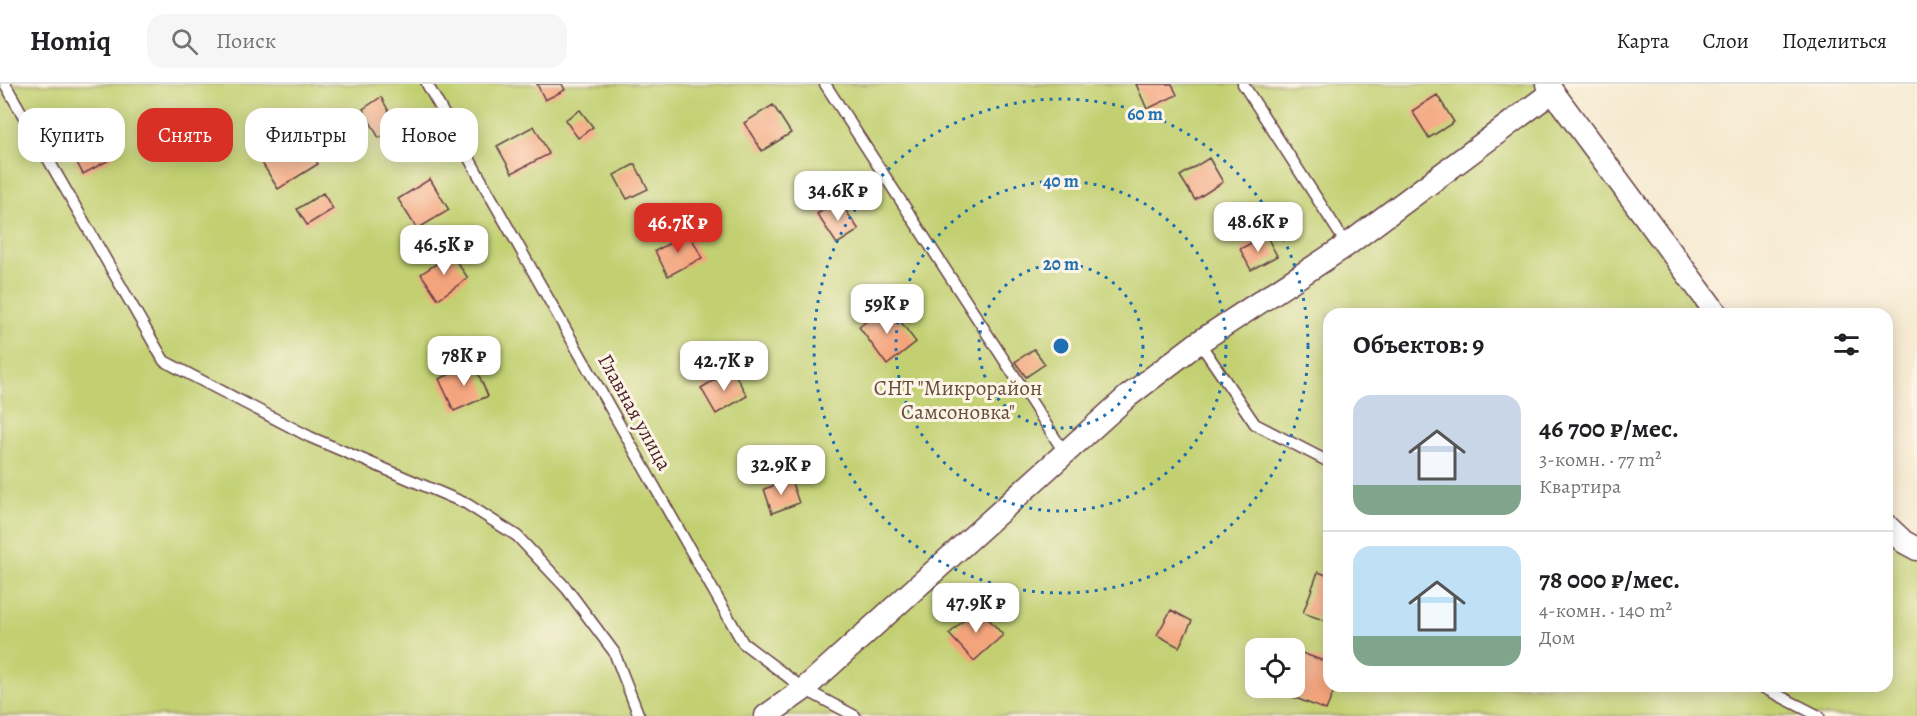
<!DOCTYPE html>
<html lang="ru">
<head>
<meta charset="utf-8">
<style>
	:root { --surface:#fff; --page:#f6f6f6; --text:#202124; --muted:#757577; --line:#e0e0e0; --accent:#d93025 }
	body { margin:0; font-family:Alegreya,serif; background:var(--page); color:var(--text); height:100vh; display:flex; flex-direction:column; font-size:22px; white-space:nowrap }
	* { box-sizing:border-box; margin:0 }
	p { font-size:20px; color:var(--muted) }
	.icon { flex:none; width:33px; height:33px; fill:none; stroke:currentColor; stroke-width:2; stroke-linecap:round; stroke-linejoin:round }
	.map { position:relative; flex:1; overflow:hidden }
	.drawer { position:absolute; left:1323px; top:224px; width:570px; height:384px; display:flex; flex-direction:column; background:var(--surface); border-radius:18px; box-shadow:0 3px 15px #0003 }
	.drawer>* { flex:none }
	.hud { position:absolute; left:18px; top:24px; width:570px; height:54px; display:flex; gap:12px }
	.buttons { position:absolute; left:1245px; top:554px; display:grid; gap:12px }
	.buttons a { display:grid; place-items:center; width:60px; height:60px; border-radius:12px; background:var(--surface); box-shadow:0 3px 15px #0003; font-size:30px }
	.price { position:absolute; translate:-50% -51px; padding:0 14px; border-radius:12px; background:#fff; color:#222; font-size:20px; line-height:39px; filter:drop-shadow(0 2px 3px #0008) }
	.price::after { content:''; position:absolute; left:50%; top:36px; width:18px; height:14px; margin-left:-9px; background:inherit; clip-path:polygon(0 0,100% 0,50% 100%) }
	.price.selected { background:var(--accent); color:#fff }
	ul { padding:0; list-style:none }
	li { display:flex; align-items:center; gap:18px; height:150px; padding:0 30px }
	li+li { border-top:2px solid var(--line) }
	li span { display:grid; place-items:center; flex:none; width:168px; height:120px; border-radius:18px; color:#555 }
	li>.icon { margin-inline-start:auto }
	span .icon { width:72px; height:72px; fill:#fffc; stroke-width:1 }
	li b { font-size:26px }
	h2 { display:flex; justify-content:space-between; align-items:center; height:72px; padding:0 30px; font-size:26px }
	.tag { padding:0 21px; border-radius:18px; background:var(--surface); box-shadow:0 3px 15px #0003; font-size:21px; line-height:54px }
	.tag.selected { background:var(--accent); color:#fff }
	header { display:flex; align-items:center; gap:36px; box-sizing:border-box; height:84px; padding:0 30px; background:var(--surface); border-bottom:2px solid var(--line) }
	header strong { font-size:28px }
	nav { display:flex; gap:33px; margin-inline-start:auto; font-size:21px }
	.search { width:420px; height:54px; background:var(--page); display:flex; align-items:center; gap:15px; box-sizing:border-box; padding:0 21px; border-radius:18px; color:var(--muted); font-size:22px }
	.map>svg:first-child { display:block }
</style>
</head>
<body>
<header>
<strong>Homiq</strong>
<div class="search"><svg class="icon" aria-label="search" viewBox="0 0 24 24"><circle cx="10" cy="10" r="6"/><path d="M15 15l6 6"/></svg>Поиск</div>
<nav><a>Карта</a><a>Слои</a><a>Поделиться</a></nav>
</header>
<div class="map">
<svg width="1917" height="632" viewBox="0 0 1917 632">
	<rect width="100%" height="100%" fill="#fcf5e5"/>
	<filter id="ink" filterUnits="userSpaceOnUse"><feTurbulence type="fractalNoise" baseFrequency=".0167" numOctaves="2"/><feDisplacementMap in="SourceGraphic" scale="12" xChannelSelector="R" yChannelSelector="G"/><feConvolveMatrix kernelMatrix="1 2 1 2 8 2 1 2 1" color-interpolation-filters="sRGB"/></filter>
	<filter id="wash" filterUnits="userSpaceOnUse"><feTurbulence type="fractalNoise" baseFrequency=".008" numOctaves="4" result="noise"/><feDisplacementMap in="SourceGraphic" scale="24" xChannelSelector="R" yChannelSelector="G"/><feGaussianBlur stdDeviation="1.35" result="paint"/><feColorMatrix in="noise" values="0 0 0 0 0 0 0 0 0 0 0 0 0 0 0 0 0 1.4 0 .05"/><feComposite in="paint" operator="in"/></filter>
	<g filter="url(#wash)">
		<rect width="100%" height="100%" fill="#f6ead2"/>
		<path fill="#c2d072" stroke="#86784e" stroke-width="1.5" fill-rule="evenodd" d="M 0,0 L 1547,0 L 1717,229 L 1329,230 L 1329,602 L 1887,602 L 1887,442 L 1917,465 L 1917,632 L 0,632 ZM 1256,564 L 1294,564 L 1294,603 L 1256,603 Z"/>
		<g id="blocks">
			<path fill="#f4a47d" d="M 537,0 L 562,0 L 565,6 L 545,16 Z
				M 1136,0 L 1172,0 L 1177,11 L 1147,25 Z
				M 1437,11 L 1454,38 L 1429,54 L 1412,27 Z
				M 381,13 L 398,44 L 379,54 L 363,25 Z
				M 773,21 L 791,49 L 762,67 L 744,39 Z
				M 580,26 L 593,43 L 578,54 L 565,36 Z
				M 97,42 L 113,74 L 83,90 L 66,58 Z
				M 534,42 L 549,70 L 512,89 L 497,62 Z
				M 296,44 L 318,80 L 278,105 L 256,69 Z
				M 1209,74 L 1223,98 L 1195,116 L 1180,92 Z
				M 635,80 L 648,105 L 627,115 L 614,91 Z
				M 430,95 L 449,126 L 417,145 L 398,115 Z
				M 323,109 L 333,125 L 307,141 L 297,125 Z
				M 839,116 L 859,146 L 837,160 L 817,130 Z
				M 689,149 L 702,174 L 668,192 L 655,167 Z
				M 1266,151 L 1277,172 L 1251,186 L 1240,165 Z
				M 451,170 L 468,194 L 438,215 L 421,190 Z
				M 888,221 L 916,258 L 887,281 L 859,243 Z
				M 1034,265 L 1045,280 L 1026,293 L 1015,278 Z
				M 474,280 L 488,312 L 454,327 L 439,295 Z
				M 732,285 L 747,312 L 716,330 L 701,304 Z
				M 791,396 L 799,419 L 772,429 L 764,405 Z
				M 1318,488 L 1329,492 L 1329,538 L 1303,529 Z
				M 978,523 L 1003,551 L 974,577 L 949,550 Z
				M 1171,526 L 1192,537 L 1179,563 L 1157,551 Z
				M 1294,566 L 1329,579 L 1329,602 L 1336,602 L 1326,626 L 1275,606 L 1276,603 L 1294,603 Z"/>
		</g>
	</g>
	<g filter="url(#ink)">
		<use href="#blocks" fill-opacity="0" stroke="#643d44" stroke-width="1.5"/>
		<g fill="none" stroke-linecap="round" stroke-linejoin="round">
			<g stroke="#643d44" stroke-width="13">
				<path id="service" d="M 5,0 L 164,277 L 310,353 L 467,420 L 517,452 L 567,505 L 614,568 L 639,632
					M 427,0 L 743,559 L 804,605 L 855,632
					M 825,0 L 1064,368
					M 1243,0 L 1347,161
					M 1199,258 L 1255,340 L 1329,378
					M 1760,602 L 1819,632"/>
			</g>
			<g stroke="#643d44" stroke-width="25">
				<path id="minor" d="M 1547,0 L 1717,230
					M 1887,442 L 1904,458 L 1917,465
					M 766,632 L 804,605 L 1127,313 L 1199,258 L 1347,161 L 1552,8"/>
			</g>
			<use href="#service" stroke="#fff" stroke-width="10"/>
			<use href="#minor" stroke="#fff" stroke-width="22"/>
		</g>
	</g>
	<g fill="none" stroke="#1f6fb2" stroke-width="3" stroke-dasharray="3 6">
		<circle cx="1061" cy="262" r="82"/>
		<circle cx="1061" cy="262" r="165"/>
		<circle cx="1061" cy="262" r="247"/>
	</g>
	<g text-anchor="middle" stroke-width="6" stroke-linejoin="round" paint-order="stroke">
		<g font-size="21" fill="#684b3d" stroke="#fcf5e5">
			<text x="958" y="311">СНТ "Микрорайон<tspan x="958" dy="24">Самсоновка"</tspan></text>
		</g>
		<g font-size="21" fill="#4a1f2b" stroke="#fcf5e5">
			<text transform="translate(635 328) rotate(61)" y="7">Главная улица</text>
		</g>
	</g>
	<circle cx="1061" cy="262" r="9" fill="#1f6fb2" stroke="#fcf5e5" stroke-width="3"/>
	<g font-size="18" text-anchor="middle" font-weight="bold" fill="#1f6fb2" stroke="#fcf5e5" stroke-width="6" stroke-linejoin="round" paint-order="stroke">
		<text x="1145" y="36">60 m</text>
		<text x="1061" y="103">40 m</text>
		<text x="1061" y="186">20 m</text>
	</g>
</svg>
<div class="buttons">
<a><svg class="icon" aria-label="locate" viewBox="0 0 24 24"><circle cx="12" cy="12" r="6"/><path d="M12 2v4M12 18v4M2 12h4M18 12h4"/></svg></a>
</div>
<b class="price" style="left:838px;top:138px">34.6K ₽</b>
<b class="price" style="left:1258px;top:169px">48.6K ₽</b>
<b class="price selected" style="left:678px;top:170px">46.7K ₽</b>
<b class="price" style="left:444px;top:192px">46.5K ₽</b>
<b class="price" style="left:887px;top:251px">59K ₽</b>
<b class="price" style="left:464px;top:303px">78K ₽</b>
<b class="price" style="left:724px;top:308px">42.7K ₽</b>
<b class="price" style="left:781px;top:412px">32.9K ₽</b>
<b class="price" style="left:976px;top:550px">47.9K ₽</b>
<div class="hud">
<a class="tag">Купить</a>
<a class="tag selected">Снять</a>
<a class="tag">Фильтры</a>
<a class="tag">Новое</a>
</div>
<section class="drawer">
<h2>Объектов: 9<svg class="icon" aria-label="filters" viewBox="0 0 24 24"><path d="M4 7h16M4 17h16"/><circle cx="9" cy="7" r="2"/><circle cx="15" cy="17" r="2"/></svg></h2>
<ul>
<li><span style="background:linear-gradient(#c9d6e8 75%,#7fa58c 0)"><svg class="icon" aria-label="home" viewBox="0 0 24 24"><path d="M3 11l9-7 9 7M6 9v11h12V9"/></svg></span><div><b>46 700 ₽/мес.</b><p>3-комн. · 77 m²</p><p>Квартира</p></div></li>
<li><span style="background:linear-gradient(#bfe0f5 75%,#7fa58c 0)"><svg class="icon" aria-label="home" viewBox="0 0 24 24"><path d="M3 11l9-7 9 7M6 9v11h12V9"/></svg></span><div><b>78 000 ₽/мес.</b><p>4-комн. · 140 m²</p><p>Дом</p></div></li>
</ul>
</section>
</div>
</body>
</html>
